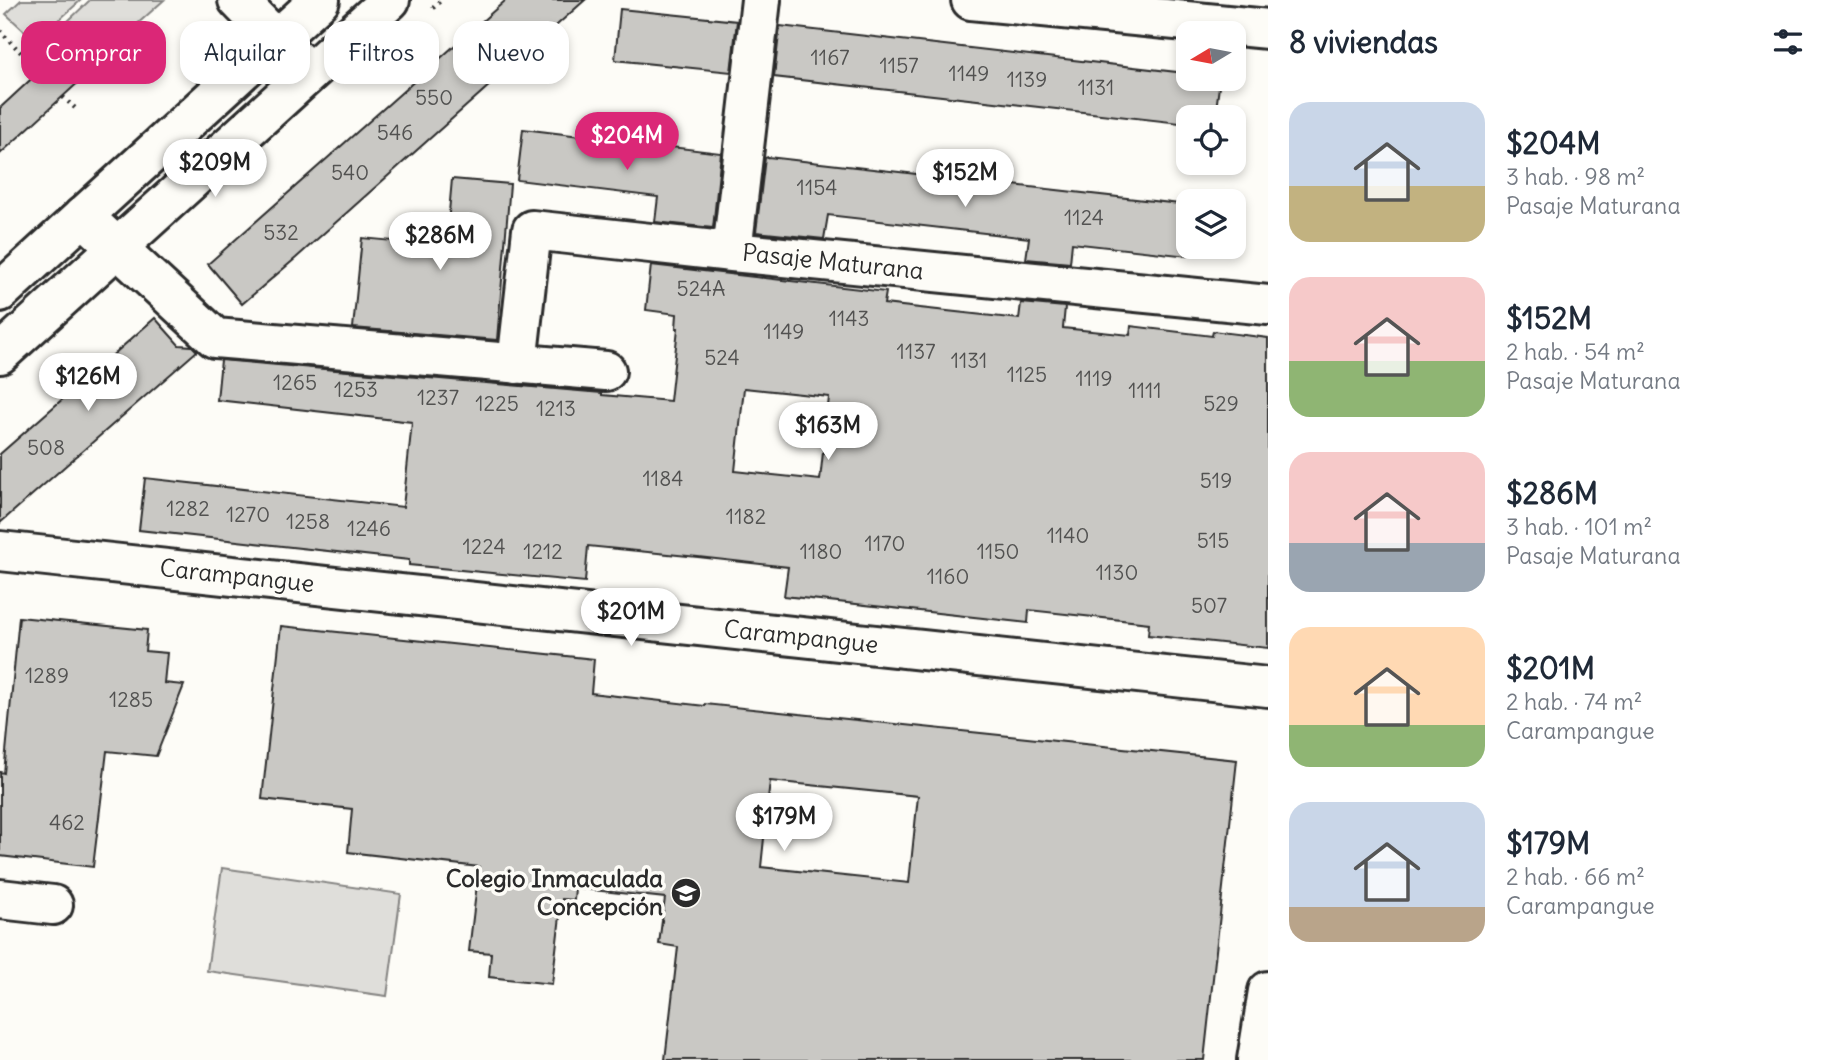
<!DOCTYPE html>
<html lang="es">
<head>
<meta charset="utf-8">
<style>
	:root { --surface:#fff; --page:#f6f6f7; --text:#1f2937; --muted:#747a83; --accent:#db2777 }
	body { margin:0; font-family:Delius,sans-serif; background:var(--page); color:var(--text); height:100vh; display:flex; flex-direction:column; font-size:26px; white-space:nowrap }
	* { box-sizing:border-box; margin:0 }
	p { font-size:23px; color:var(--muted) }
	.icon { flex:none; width:38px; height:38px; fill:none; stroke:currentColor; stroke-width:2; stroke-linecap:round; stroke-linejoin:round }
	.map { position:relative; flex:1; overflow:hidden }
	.details { display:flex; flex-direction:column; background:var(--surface); width:560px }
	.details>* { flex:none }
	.hud { position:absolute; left:21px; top:21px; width:665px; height:63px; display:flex; gap:14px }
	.needle { width:46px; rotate:260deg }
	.controls { position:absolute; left:1176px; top:21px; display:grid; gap:14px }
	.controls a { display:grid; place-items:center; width:70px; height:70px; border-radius:14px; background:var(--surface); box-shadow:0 4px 10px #0003; font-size:35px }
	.price { position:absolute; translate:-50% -60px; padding:0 16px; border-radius:24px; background:#fff; color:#222; font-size:23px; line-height:46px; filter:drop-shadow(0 2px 4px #0008) }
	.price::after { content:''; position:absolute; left:50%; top:42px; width:21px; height:16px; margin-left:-10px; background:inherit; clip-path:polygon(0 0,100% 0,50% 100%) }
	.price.active { background:var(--accent); color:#fff }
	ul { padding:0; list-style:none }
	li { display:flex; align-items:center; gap:21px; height:175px; padding:0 21px }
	li span { display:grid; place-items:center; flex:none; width:196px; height:140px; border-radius:21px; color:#555 }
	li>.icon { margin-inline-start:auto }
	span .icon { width:84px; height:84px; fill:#fffc; stroke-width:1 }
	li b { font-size:30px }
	h2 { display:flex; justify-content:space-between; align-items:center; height:84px; padding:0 21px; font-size:30px }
	.pill { padding:0 24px; border-radius:21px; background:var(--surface); box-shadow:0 4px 10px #0003; font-size:24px; line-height:63px }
	.pill.active { background:var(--accent); color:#fff }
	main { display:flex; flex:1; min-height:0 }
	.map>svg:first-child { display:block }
</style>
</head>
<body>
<main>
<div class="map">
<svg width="1268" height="1060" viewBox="0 0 1268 1060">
	<rect width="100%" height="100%" fill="#fdfcf7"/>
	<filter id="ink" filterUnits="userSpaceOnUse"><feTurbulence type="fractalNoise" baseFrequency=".0143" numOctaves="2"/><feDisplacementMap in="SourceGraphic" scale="14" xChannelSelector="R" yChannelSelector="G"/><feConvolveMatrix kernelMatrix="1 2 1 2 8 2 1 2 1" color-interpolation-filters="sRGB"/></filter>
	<g filter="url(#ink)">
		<path fill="#dfdeda" stroke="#858482" stroke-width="2" d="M 21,0 L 81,0 L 59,20 L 70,33 L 46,51 L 6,14 Z
			M 90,0 L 164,0 L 105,53 L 83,28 L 78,32 L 68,21 Z
			M 222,868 L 401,894 L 387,996 L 207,971 Z"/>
		<path fill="#c9c8c4" stroke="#2b2b2b" stroke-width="2" fill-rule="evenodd" d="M 506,0 L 585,0 L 296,258 L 242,304 L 208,264 Z
			M 620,9 L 737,21 L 731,72 L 615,60 Z
			M 780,26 L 1185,73 L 1185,79 L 1220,79 L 1215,117 L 1188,117 L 1188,124 L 774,77 Z
			M 82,32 L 105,58 L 0,154 L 0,108 Z
			M 523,129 L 721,153 L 713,228 L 655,222 L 658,197 L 517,180 Z
			M 768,157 L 1188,205 L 1188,256 L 1072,243 L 1070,263 L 1026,259 L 1029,238 L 828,215 L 824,239 L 756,232 L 765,158 Z
			M 452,179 L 510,184 L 497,340 L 353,328 L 362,238 L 446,246 Z
			M 651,265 L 886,292 L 884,304 L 1019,319 L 1021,303 L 1065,307 L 1063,328 L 1130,335 L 1131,326 L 1212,336 L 1213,331 L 1268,338 L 1268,648 L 1148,635 L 1149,623 L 1029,610 L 1028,623 L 784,596 L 788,567 L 698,557 L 588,546 L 585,582 L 409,565 L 409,560 L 139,530 L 145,478 L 403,507 L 412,422 L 217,400 L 221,360 L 602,393 L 602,395 L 670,401 L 678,328 L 676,328 L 677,314 L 646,310 ZM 744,388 L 829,397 L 820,480 L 735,471 Z
			M 155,318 L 179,345 L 192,346 L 197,351 L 0,523 L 0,454 Z
			M 19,617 L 147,630 L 145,651 L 167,653 L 164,683 L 184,685 L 156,756 L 107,751 L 93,867 L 0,856 L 0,772 L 4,773 Z
			M 281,626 L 594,659 L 591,693 L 705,706 L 705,704 L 1237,760 L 1204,1060 L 665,1060 L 678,947 L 659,944 L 665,898 L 575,888 L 574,900 L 562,899 L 552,984 L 489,977 L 491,953 L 469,951 L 479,867 L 348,852 L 352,809 L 262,799 ZM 770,781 L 918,796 L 909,883 L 761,867 Z"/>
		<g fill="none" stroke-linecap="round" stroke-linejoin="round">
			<g stroke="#2b2b2b" stroke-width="44">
				<path id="minor" d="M 238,0 L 309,73
					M 971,0 L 1268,29
					M 83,216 L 215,338 L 606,371
					M 732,252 L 761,0
					M 517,364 L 532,230 L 732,252 L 1268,305
					M 0,551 L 1268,687
					M 0,899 L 53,905
					M 1257,1060 L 1268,991"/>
			</g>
			<g stroke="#2b2b2b" stroke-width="44">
				<path id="major" d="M 0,292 L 320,0
					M 0,354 L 390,0"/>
			</g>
			<path stroke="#2b2b2b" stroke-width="4.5" stroke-dasharray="2 5" stroke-linecap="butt" d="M 433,8 L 441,0
				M 0,31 L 39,71
				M 63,97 L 75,108"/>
			<use href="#minor" stroke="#fdfcf7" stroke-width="38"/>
			<use href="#major" stroke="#fdfcf7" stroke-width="38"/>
		</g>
	</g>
	<defs>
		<g id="school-disc" transform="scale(1.575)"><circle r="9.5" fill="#2b2b2b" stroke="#fdfcf7"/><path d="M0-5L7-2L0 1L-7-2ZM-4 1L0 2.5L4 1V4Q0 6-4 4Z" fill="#fff"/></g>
	</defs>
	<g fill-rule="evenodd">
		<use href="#school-disc" x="686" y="893"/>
	</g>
	<g text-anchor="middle" stroke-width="7" stroke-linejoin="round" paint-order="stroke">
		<g font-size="21" fill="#525251">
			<text x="830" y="65">1167</text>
			<text x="899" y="73">1157</text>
			<text x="969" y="81">1149</text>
			<text x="1027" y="87">1139</text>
			<text x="1096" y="95">1131</text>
			<text x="434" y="105">550</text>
			<text x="395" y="140">546</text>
			<text x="350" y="180">540</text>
			<text x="817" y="195">1154</text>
			<text x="1084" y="225">1124</text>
			<text x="281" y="240">532</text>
			<text x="701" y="296">524A</text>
			<text x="849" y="326">1143</text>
			<text x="784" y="339">1149</text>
			<text x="916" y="359">1137</text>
			<text x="722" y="365">524</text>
			<text x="969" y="368">1131</text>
			<text x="1027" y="382">1125</text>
			<text x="1094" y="386">1119</text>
			<text x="295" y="390">1265</text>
			<text x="356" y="397">1253</text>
			<text x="1145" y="398">1111</text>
			<text x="438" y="405">1237</text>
			<text x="497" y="411">1225</text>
			<text x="1221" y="411">529</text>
			<text x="556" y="416">1213</text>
			<text x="46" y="455">508</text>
			<text x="663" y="486">1184</text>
			<text x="1216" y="488">519</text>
			<text x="188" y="516">1282</text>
			<text x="248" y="522">1270</text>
			<text x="746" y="524">1182</text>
			<text x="308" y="529">1258</text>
			<text x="369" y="536">1246</text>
			<text x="1068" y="543">1140</text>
			<text x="1213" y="548">515</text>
			<text x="885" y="551">1170</text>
			<text x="484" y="554">1224</text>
			<text x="543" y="559">1212</text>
			<text x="821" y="559">1180</text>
			<text x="998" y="559">1150</text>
			<text x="1117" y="580">1130</text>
			<text x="948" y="584">1160</text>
			<text x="1209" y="613">507</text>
			<text x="47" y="683">1289</text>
			<text x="131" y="707">1285</text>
			<text x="67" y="830">462</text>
		</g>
		<g font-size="24" fill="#2b2b2b" stroke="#fdfcf7">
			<text transform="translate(833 262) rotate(6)" y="8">Pasaje Maturana</text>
			<text transform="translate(237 576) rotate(6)" y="8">Carampangue</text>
			<text transform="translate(801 637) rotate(6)" y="8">Carampangue</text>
		</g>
		<g font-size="24" font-weight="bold" fill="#2b2b2b" stroke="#fdfcf7" text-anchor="end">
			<text x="663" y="887">Colegio Inmaculada<tspan x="663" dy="28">Concepción</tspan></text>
		</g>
	</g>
</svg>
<div class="controls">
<a><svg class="needle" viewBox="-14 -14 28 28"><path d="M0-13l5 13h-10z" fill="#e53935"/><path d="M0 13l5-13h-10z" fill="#747a83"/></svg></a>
<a><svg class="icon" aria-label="locate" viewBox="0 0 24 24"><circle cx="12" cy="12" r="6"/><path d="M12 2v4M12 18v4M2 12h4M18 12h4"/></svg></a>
<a><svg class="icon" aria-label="layers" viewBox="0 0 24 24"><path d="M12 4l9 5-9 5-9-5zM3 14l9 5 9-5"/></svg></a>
</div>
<b class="price active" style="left:627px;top:172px">$204M</b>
<b class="price" style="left:215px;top:199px">$209M</b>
<b class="price" style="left:965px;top:209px">$152M</b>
<b class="price" style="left:440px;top:272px">$286M</b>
<b class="price" style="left:88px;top:413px">$126M</b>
<b class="price" style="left:828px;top:462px">$163M</b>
<b class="price" style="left:631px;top:648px">$201M</b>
<b class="price" style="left:784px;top:853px">$179M</b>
<div class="hud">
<a class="pill active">Comprar</a>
<a class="pill">Alquilar</a>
<a class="pill">Filtros</a>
<a class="pill">Nuevo</a>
</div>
</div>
<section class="details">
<h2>8 viviendas<svg class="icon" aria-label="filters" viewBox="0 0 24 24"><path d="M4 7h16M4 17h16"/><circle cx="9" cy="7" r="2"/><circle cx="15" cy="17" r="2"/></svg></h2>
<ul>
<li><span style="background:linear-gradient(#c9d6e8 60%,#c2b280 0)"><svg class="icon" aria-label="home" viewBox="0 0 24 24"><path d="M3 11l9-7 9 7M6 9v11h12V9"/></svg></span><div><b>$204M</b><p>3 hab. · 98 m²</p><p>Pasaje Maturana</p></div></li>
<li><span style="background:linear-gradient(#f6c9c9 60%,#8fb573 0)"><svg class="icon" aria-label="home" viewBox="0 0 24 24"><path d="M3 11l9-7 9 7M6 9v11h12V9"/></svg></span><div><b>$152M</b><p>2 hab. · 54 m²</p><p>Pasaje Maturana</p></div></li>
<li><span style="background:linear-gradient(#f6c9c9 65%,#9aa5b1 0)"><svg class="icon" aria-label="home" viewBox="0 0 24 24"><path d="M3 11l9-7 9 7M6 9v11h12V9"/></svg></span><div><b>$286M</b><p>3 hab. · 101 m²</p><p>Pasaje Maturana</p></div></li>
<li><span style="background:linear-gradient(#ffd9b3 70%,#8fb573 0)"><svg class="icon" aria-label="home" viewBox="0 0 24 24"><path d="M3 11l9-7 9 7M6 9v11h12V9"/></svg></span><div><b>$201M</b><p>2 hab. · 74 m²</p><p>Carampangue</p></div></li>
<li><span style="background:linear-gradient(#c9d6e8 75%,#b9a48a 0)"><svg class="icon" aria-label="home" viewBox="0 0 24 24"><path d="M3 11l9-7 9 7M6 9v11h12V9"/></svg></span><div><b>$179M</b><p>2 hab. · 66 m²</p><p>Carampangue</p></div></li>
</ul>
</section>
</main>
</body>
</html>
